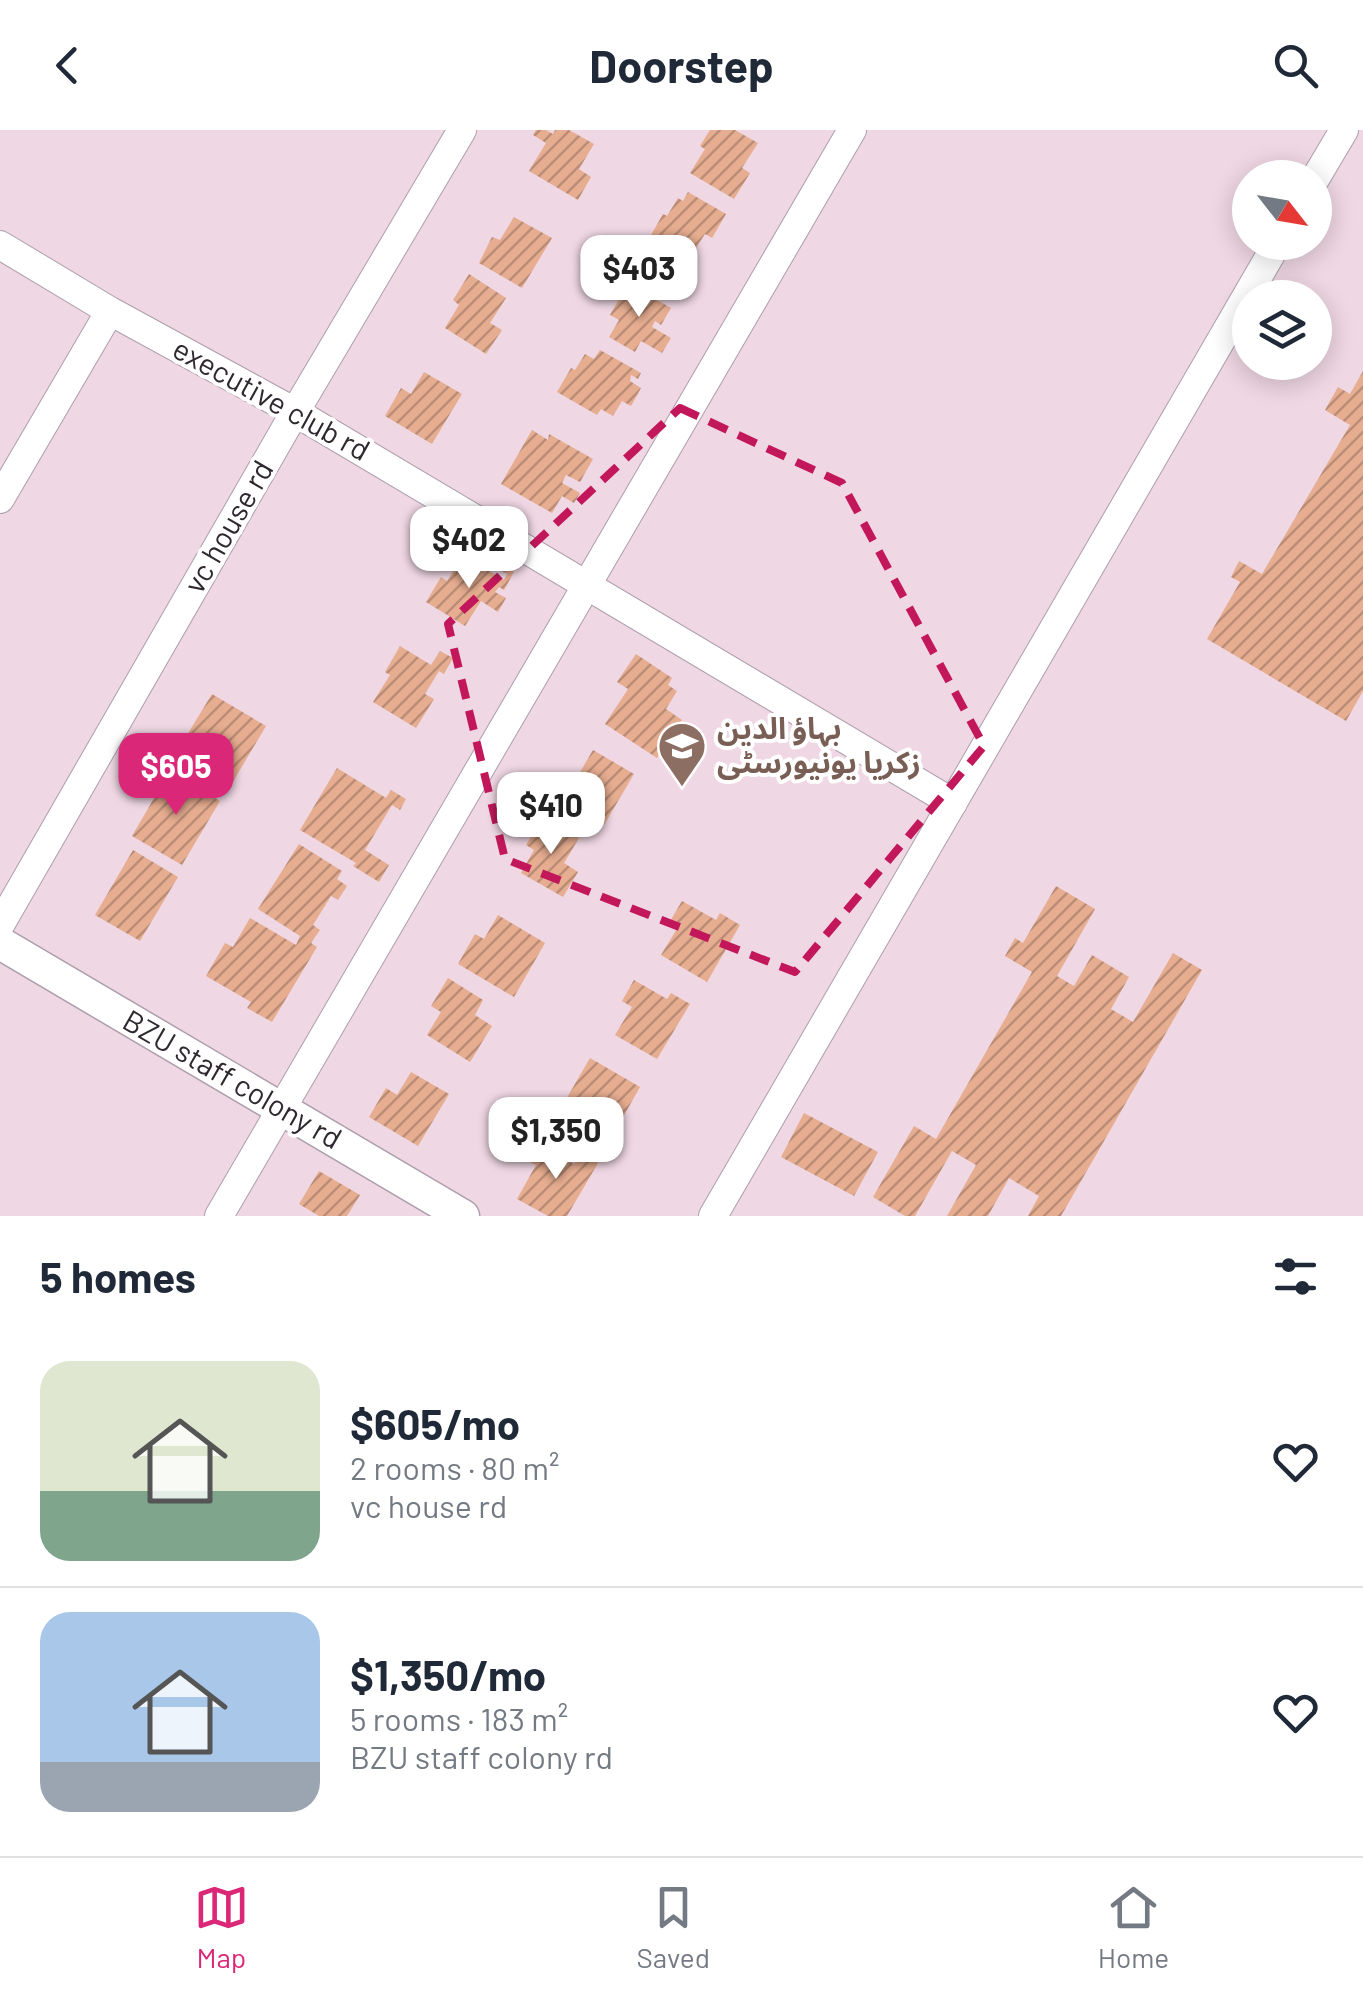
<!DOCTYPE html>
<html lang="en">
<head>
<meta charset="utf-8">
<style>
	:root { --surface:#fff; --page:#f2f2f3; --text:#1f2937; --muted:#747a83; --line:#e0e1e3; --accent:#db2777 }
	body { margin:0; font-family:Barlow,"Noto Sans Arabic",sans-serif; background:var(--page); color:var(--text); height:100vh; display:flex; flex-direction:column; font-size:38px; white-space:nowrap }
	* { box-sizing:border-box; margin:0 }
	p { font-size:32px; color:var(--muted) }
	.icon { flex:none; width:55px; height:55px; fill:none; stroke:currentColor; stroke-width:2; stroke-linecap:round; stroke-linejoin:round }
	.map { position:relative; height:1086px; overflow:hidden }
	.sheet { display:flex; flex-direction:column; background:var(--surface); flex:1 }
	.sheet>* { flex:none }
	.needle { width:65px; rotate:121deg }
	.controls { position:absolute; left:1232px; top:30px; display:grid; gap:20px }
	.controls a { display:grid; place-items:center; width:100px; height:100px; border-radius:50%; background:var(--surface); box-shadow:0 5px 25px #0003; font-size:50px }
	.price { position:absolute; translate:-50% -85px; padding:0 22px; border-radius:20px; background:#fff; color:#222; font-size:32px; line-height:65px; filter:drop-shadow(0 2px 5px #0008) }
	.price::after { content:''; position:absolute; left:50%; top:60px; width:30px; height:22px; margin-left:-15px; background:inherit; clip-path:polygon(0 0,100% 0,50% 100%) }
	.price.on { background:var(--accent); color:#fff }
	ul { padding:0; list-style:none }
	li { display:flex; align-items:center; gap:30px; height:250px; padding:0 40px }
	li+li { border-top:2px solid var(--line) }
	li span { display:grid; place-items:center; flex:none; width:280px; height:200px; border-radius:30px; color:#555 }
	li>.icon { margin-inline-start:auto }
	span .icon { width:120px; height:120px; fill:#fffc; stroke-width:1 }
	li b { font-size:42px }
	h2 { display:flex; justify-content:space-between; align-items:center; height:120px; padding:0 40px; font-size:42px }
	header { display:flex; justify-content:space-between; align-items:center; height:130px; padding:0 40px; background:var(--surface); font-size:45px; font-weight:700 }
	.dock { display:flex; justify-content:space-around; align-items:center; height:140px; border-top:2px solid var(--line); background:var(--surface); font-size:28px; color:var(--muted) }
	.dock a { display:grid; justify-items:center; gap:5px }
	.dock .on { color:var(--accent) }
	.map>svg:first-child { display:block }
</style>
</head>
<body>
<header><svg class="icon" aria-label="back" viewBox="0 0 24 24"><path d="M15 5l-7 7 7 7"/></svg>Doorstep<svg class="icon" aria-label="search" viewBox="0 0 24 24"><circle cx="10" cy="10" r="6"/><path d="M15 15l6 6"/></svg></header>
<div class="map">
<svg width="1363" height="1086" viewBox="0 0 1363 1086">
	<defs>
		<pattern id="building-hatch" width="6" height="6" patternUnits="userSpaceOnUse" patternTransform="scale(2.5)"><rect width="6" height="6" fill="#e6ad90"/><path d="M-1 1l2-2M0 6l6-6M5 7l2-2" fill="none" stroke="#bb8d76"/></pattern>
	</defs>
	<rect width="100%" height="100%" fill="#f7e7f6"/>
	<path fill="#efd7e3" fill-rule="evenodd" d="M 0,0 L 1363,0 L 1363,1086 L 0,1086 ZM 1250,48 L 1315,48 L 1315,112 L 1250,112 ZM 1250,168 L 1315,168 L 1315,232 L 1250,232 Z"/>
	<path fill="url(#building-hatch)" d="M 536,0 L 546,0 L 553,4 L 555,0 L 569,0 L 594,14 L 579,39 L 591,47 L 578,70 L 529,41 L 546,13 L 533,5 Z
		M 710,0 L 735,0 L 758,13 L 742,38 L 750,43 L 734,69 L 690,43 L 705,19 L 700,16 Z
		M 688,62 L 726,84 L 712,108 L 705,104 L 689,129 L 650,107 L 663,84 L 667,86 L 678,68 L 683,71 Z
		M 514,87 L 552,108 L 522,158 L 479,133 L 492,107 L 500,110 Z
		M 469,144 L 506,168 L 490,193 L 502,200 L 486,224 L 445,198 L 459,175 L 453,170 Z
		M 628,153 L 671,178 L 661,195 L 655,191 L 652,197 L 671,208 L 662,223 L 641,211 L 635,222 L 609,207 L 619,190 L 610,185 Z
		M 600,220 L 641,243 L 638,249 L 631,245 L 630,251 L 641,258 L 631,276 L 622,271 L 613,286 L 601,279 L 597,285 L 557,262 L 571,238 L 575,240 L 585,224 L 594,229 Z
		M 1363,241 L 1363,561 L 1346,591 L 1207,509 L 1240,452 L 1231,447 L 1239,431 L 1262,444 L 1350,295 L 1325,280 L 1338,257 L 1350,264 Z
		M 424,242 L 462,264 L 432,314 L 385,286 L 401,258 L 411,264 Z
		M 532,300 L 548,310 L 549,304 L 593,329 L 580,352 L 566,345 L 562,353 L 580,363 L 574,373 L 562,366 L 552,383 L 501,354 Z
		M 467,427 L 504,450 L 507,444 L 491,435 L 494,430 L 514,442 L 504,460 L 499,457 L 495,462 L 506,468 L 498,482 L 481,471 L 465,496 L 426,472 L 441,447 L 447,451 L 456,437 L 460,438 Z
		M 400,516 L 431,535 L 440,521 L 453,528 L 444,544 L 439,541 L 425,564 L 434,569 L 416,598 L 373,572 L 390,545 L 385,542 Z
		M 636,524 L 672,548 L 668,555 L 677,561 L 666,579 L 682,590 L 657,628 L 605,594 L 628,559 L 617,552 Z
		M 212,564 L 266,596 L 228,660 L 173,628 Z
		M 593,620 L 634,644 L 604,695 L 554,666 L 568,644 L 576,649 Z
		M 337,638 L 386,668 L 391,660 L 406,669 L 400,680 L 392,675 L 365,720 L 389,735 L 379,752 L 353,736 L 356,733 L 300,700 Z
		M 170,641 L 220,671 L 182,735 L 132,706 Z
		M 543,687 L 579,708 L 564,733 L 578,742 L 563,767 L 521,743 L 534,720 L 526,715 Z
		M 299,714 L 342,741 L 337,749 L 347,756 L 338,770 L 331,766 L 313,795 L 320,800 L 311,813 L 317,817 L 272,892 L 247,878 L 251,872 L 206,846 L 225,813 L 233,817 L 250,788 L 296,815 L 300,806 L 258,779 Z
		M 133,720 L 178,747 L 140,811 L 95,785 Z
		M 1056,756 L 1095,779 L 1057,846 L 1074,856 L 1092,825 L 1129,847 L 1111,879 L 1133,892 L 1173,823 L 1202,840 L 1061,1086 L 1028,1086 L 1039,1066 L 1009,1048 L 988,1086 L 947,1086 L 976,1035 L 952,1021 L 915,1086 L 905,1086 L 873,1067 L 914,996 L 936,1009 L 1032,842 L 1005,826 L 1015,808 L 1023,813 Z
		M 682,771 L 716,790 L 720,783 L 740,795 L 707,852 L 661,825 L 678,797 L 669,793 Z
		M 498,785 L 545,813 L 514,867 L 458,834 L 475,804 L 484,809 Z
		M 448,848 L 483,870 L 475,885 L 492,896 L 470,932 L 427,905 L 441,882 L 431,876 Z
		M 634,850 L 667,869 L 671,863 L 690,874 L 657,929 L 615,905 L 632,877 L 622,871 Z
		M 590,928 L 640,957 L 609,1012 L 591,1002 L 598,990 L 565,971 Z
		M 411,942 L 449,964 L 418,1016 L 369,987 L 386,958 L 397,965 Z
		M 804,983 L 878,1022 L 854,1066 L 781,1027 Z
		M 539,1014 L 574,1034 L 580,1023 L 598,1033 L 567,1086 L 548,1086 L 517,1069 L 536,1035 L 529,1032 Z
		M 319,1041 L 360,1065 L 347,1086 L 319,1086 L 299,1074 Z"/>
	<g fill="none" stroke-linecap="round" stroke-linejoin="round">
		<g stroke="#ad9eac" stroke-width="30">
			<path id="minor" d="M 1315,49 L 1344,0
				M 0,115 L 110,181 L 295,282 L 953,673
				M 0,369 L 110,181
				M 0,795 L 295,282 L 462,0
				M 219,1086 L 852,0
				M 713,1086 L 1278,112"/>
		</g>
		<g stroke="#ad9eac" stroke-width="35">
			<path id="tertiary" d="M 0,813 L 463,1086"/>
		</g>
		<use href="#minor" stroke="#fff" stroke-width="28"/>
		<use href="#tertiary" stroke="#fff" stroke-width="32"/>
	</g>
	<path fill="none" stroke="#c2185b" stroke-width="8" stroke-dasharray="20 12" stroke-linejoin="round" d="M 680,278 L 842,353 L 984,616 L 795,842 L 505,729 L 448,494 Z"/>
	<defs>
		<g id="university-pin" transform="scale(2.5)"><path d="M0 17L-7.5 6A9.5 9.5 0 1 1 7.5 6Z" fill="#8d6e63" stroke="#fff"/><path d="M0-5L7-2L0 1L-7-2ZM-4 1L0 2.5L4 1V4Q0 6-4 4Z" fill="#fff"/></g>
	</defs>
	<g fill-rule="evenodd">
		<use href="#university-pin" x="682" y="616"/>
	</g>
	<g text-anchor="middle" stroke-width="8" stroke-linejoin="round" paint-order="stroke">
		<g font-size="30" fill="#2f292f" stroke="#fff">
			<text transform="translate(271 270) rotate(29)" y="10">executive club rd</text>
			<text transform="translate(229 397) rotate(-60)" y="10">vc house rd</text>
			<text transform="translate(232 950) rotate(30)" y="10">BZU staff colony rd</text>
		</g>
		<g font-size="30" font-weight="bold" fill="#785e54" stroke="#fff" text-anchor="start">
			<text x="717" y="609">بہاؤ الدین<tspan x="717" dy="34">زکریا یونیورسٹی</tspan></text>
		</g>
	</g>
</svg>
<div class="controls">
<a><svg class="needle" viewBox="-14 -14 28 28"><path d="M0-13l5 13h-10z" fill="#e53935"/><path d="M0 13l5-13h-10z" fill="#747a83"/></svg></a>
<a><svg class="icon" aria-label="layers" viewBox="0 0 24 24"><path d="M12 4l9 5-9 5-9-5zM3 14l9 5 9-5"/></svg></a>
</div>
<b class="price" style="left:639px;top:190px">$403</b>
<b class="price" style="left:469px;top:461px">$402</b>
<b class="price on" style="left:176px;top:688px">$605</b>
<b class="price" style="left:551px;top:727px">$410</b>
<b class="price" style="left:556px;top:1052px">$1,350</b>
</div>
<section class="sheet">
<h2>5 homes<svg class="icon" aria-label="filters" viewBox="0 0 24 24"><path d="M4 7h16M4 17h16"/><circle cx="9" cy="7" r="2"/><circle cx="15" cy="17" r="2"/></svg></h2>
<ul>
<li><span style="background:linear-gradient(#dfe7d0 65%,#7fa58c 0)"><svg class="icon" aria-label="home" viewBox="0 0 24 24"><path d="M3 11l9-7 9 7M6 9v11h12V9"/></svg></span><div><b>$605/mo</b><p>2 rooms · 80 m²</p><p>vc house rd</p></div><svg class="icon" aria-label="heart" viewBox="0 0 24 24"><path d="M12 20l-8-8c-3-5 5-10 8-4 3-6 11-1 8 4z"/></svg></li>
<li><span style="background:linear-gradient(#a9c7e8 75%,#9aa5b1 0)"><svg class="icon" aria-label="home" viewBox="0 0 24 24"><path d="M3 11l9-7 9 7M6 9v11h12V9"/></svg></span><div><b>$1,350/mo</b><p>5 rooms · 183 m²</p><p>BZU staff colony rd</p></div><svg class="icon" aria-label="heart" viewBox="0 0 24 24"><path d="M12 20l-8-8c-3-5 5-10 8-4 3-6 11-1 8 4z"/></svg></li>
</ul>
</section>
<nav class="dock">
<a class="on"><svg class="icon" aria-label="map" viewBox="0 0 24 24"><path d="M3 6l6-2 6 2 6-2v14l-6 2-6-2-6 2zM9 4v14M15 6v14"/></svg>Map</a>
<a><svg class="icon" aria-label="saved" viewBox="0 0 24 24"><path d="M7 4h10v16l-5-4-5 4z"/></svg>Saved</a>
<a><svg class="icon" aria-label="home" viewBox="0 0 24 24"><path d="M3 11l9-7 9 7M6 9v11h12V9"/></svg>Home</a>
</nav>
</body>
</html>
